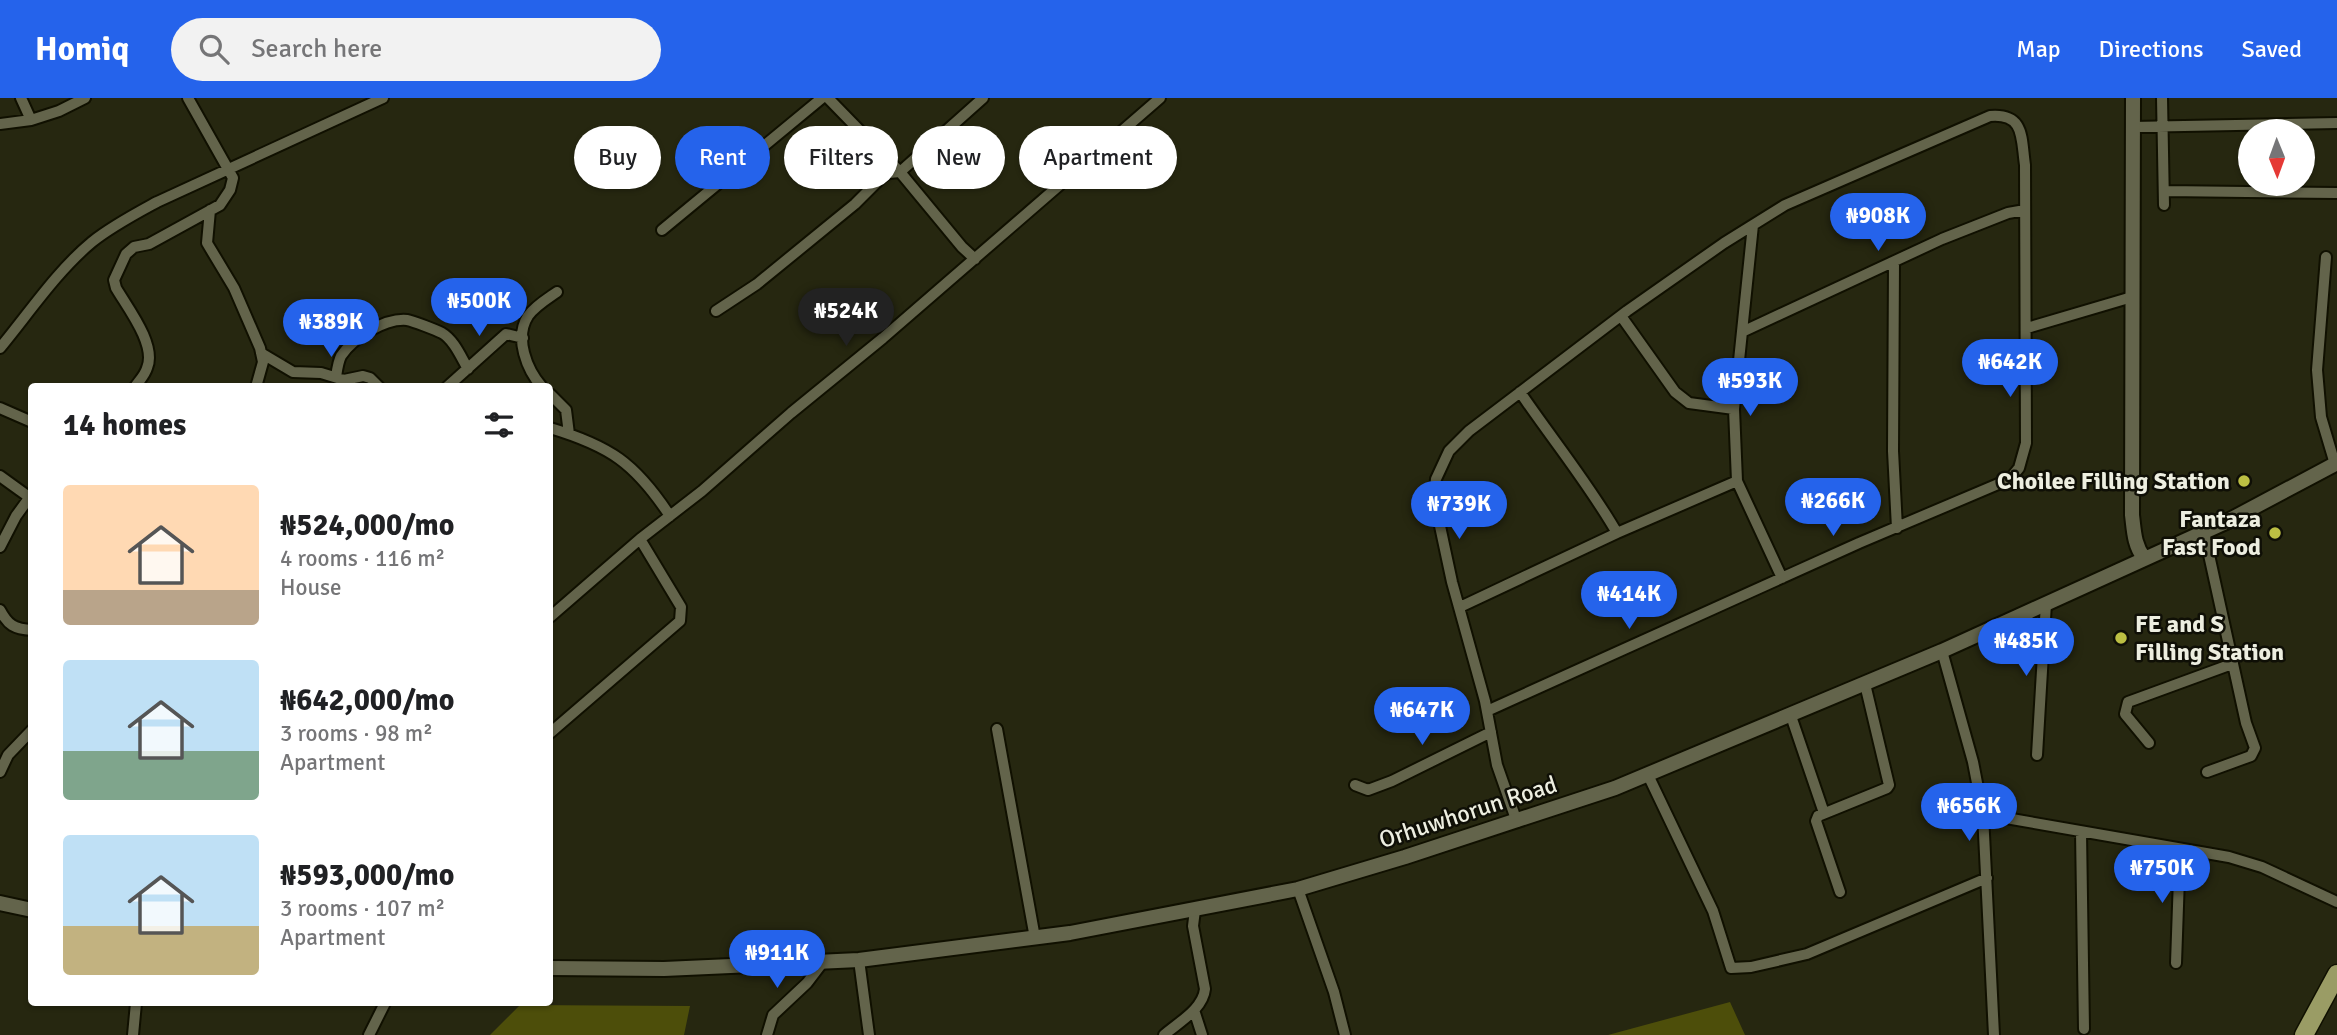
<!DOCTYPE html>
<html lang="en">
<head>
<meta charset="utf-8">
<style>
	:root { --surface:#fff; --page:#f2f2f2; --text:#202124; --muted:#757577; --accent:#2563eb }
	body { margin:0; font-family:Signika,sans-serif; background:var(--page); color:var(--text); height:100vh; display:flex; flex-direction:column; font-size:26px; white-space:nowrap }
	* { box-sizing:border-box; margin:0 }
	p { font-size:23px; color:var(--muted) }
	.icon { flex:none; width:38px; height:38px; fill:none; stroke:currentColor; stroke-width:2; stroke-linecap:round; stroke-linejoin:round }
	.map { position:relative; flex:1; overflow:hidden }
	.side { position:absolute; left:28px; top:285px; width:525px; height:623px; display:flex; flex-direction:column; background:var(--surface); border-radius:7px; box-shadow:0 2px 5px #0004 }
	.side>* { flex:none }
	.banner { position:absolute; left:574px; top:28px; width:665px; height:63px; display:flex; gap:14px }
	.needle { width:46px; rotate:179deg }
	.buttons { position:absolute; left:2238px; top:21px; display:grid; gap:14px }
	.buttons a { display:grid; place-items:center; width:77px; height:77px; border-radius:50%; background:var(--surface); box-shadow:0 2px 5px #0004; font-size:35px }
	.price { position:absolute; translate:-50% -60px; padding:0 16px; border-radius:24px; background:var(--accent); color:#fff; font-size:23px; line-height:46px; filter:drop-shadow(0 2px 4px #0008) }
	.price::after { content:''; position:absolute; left:50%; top:42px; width:21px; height:16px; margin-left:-10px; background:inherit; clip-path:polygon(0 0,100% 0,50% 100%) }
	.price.on { background:#222; color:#fff }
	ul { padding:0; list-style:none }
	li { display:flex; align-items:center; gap:21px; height:175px; padding:0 35px }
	li span { display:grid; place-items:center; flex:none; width:196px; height:140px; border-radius:7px; color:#555 }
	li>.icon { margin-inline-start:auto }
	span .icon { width:84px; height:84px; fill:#fffc; stroke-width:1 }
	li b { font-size:30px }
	h2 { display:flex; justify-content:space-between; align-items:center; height:84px; padding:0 35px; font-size:30px }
	.chip { padding:0 24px; border-radius:32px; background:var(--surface); box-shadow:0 2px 5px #0004; font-size:24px; line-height:63px }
	.chip.on { background:var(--accent); color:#fff }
	header { display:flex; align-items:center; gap:42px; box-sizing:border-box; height:98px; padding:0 35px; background:var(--accent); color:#fff }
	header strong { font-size:33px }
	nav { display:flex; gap:38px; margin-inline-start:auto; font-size:24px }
	.search { width:490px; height:63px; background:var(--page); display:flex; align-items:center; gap:18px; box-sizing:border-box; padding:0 24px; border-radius:38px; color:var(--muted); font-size:26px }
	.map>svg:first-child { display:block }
</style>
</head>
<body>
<header>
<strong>Homiq</strong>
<div class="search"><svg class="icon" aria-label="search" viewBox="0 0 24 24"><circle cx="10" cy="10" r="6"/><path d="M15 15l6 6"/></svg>Search here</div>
<nav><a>Map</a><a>Directions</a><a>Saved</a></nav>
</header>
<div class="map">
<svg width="2337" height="937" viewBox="0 0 2337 937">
	<rect width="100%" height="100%" fill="#262710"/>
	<path fill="#4d4e0a" d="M 1730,904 L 1745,937 L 1608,937 Z
		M 520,907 L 690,908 L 684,937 L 490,937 Z"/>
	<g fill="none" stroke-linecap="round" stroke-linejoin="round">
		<g stroke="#101000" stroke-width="14">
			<path id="minor" d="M 21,0 L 31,22
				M 828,0 L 900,74 L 962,149 L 975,161
				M 2162,0 L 2164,107
				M 0,26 L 31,22 L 59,13 L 85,0
				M 2132,29 L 2337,25
				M 2165,93 L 2337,95
				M 210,112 L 207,145 L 234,190 L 260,250 L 263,264 L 256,289
				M 1753,127 L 1734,311 L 1737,383 L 1782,480
				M 662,132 L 822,0
				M 2326,159 L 2317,272 L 2321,319 L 2335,366
				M 1894,165 L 1893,353 L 1897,430
				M 716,213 L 757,186 L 855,106 L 882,79 L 889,75 L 900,74 L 983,0
				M 1621,218 L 1675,294 L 1689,305 L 1734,311
				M 2027,230 L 2132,199
				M 1742,234 L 1942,141 L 2008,115 L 2025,112
				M 0,250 C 29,215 57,173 92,144 C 112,128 135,116 157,104 L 383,0
				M 261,255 L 293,274 L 321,275 L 344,282 L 363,278 L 370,280 L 379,289
				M 336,279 C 337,272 338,264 341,258 C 353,240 385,220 407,222 C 413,223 436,232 442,235 C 454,242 461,259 468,271
				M 135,289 C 139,283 145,277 147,270 C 157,247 127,209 116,190 L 114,182 L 126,156 L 134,149 L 149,146 L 220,107 L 230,92 L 233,80 L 188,0
				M 447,289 L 506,236 L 523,240
				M 542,289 C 527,272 514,240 528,218 C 535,208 547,201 557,194
				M 1520,294 C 1552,341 1589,386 1617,435
				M 550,296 L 566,312 L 569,336
				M 0,310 L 32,324
				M 550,330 C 610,348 635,365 670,418
				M 0,378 L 29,399
				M 2204,434 L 2246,625 L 2255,650 L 2251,658 L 2207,674
				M 0,449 L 16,418 L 32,396
				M 1460,509 L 1617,435 L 1737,383
				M 0,512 C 8,527 14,531 32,532
				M 550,519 L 640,441 L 702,393 L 791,315 L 883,240 L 1160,0
				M 1942,553 L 1973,664 L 1983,716 L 1994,937
				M 1487,613 L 1859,445 L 2010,381 L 2019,370 L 2026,345 L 2025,67 C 2021,40 2025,15 1990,18 L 1785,107 L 1724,145 L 1627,213 L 1469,333 L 1449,353 L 1436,381 L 1434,400 L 1452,484 L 1485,603 L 1497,667 L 1517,724
				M 1791,618 L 1824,715
				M 997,631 L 1035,840
				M 550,635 L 680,523 L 681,509 L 640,441
				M 2149,645 L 2125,616 L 2128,604 L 2232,566
				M 2037,657 L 2046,505
				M 0,674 L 8,657 L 32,632
				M 1648,677 L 1713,813 L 1731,870 L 1751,869 L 1807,856 L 1987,780
				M 1355,687 L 1368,692 L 1392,683 L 1491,634
				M 1983,716 L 2229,759 L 2262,769 L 2337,804
				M 2081,734 L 2084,931
				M 1298,791 L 1334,894 L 1345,937
				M 1840,794 L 1816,723 L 1818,718 L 1887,690 L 1889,687 L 1865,586
				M 859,862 L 869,937
				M 2176,865 L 2180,751
				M 1194,912 L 1202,937
				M 133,937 L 136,905
				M 369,937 L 385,905
				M 767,937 L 773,917 L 807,885 L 823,864
				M 1164,937 C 1179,924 1203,911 1205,891 L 1193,828 L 1195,812"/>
		</g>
		<g stroke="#101000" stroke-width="18">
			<path id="tertiary" d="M 2133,0 L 2132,417 C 2134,433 2134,447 2144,460
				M 0,805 L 32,812
				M 550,870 L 664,871 L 859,862 L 1070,835 L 1298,791 L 1405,759 L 1615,690 L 1942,553 L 2226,424 L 2337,365"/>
		</g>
		<g stroke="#101000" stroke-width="21">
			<path id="primary" d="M 2304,937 L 2337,876"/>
		</g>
		<use href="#minor" stroke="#63644b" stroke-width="10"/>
		<use href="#tertiary" stroke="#63644b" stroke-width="14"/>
		<use href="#primary" stroke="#9a9c65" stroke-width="18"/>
	</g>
	<g fill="#bcbf43" stroke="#0f0f06" stroke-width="2.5">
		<circle cx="2244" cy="383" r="7"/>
		<circle cx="2275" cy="435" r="7"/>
		<circle cx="2121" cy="540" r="7"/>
	</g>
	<g text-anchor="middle" stroke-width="5" stroke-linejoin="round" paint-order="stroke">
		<g font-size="24" font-weight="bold" fill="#edeee0" stroke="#0f0f06" text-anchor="end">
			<text x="2230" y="391">Choilee Filling Station</text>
			<text x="2261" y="429">Fantaza<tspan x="2261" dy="28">Fast Food</tspan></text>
			<text x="2135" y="534" text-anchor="start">FE and S<tspan x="2135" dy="28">Filling Station</tspan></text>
		</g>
		<g font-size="24" fill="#edeee0" stroke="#0f0f06">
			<text transform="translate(1468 714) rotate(-18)" y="8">Orhuwhorun Road</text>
		</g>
	</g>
</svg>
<div class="buttons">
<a><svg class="needle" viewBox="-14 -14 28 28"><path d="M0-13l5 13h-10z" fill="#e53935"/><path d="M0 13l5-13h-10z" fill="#757577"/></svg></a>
</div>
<b class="price" style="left:1878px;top:155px">₦908K</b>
<b class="price" style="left:479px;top:240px">₦500K</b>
<b class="price on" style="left:846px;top:250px">₦524K</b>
<b class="price" style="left:331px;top:261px">₦389K</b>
<b class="price" style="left:2010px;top:301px">₦642K</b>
<b class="price" style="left:1750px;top:320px">₦593K</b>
<b class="price" style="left:1833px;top:440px">₦266K</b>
<b class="price" style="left:1459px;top:443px">₦739K</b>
<b class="price" style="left:1629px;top:533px">₦414K</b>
<b class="price" style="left:2026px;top:580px">₦485K</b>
<b class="price" style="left:1422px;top:649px">₦647K</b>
<b class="price" style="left:1969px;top:745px">₦656K</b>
<b class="price" style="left:2162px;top:807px">₦750K</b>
<b class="price" style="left:777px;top:892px">₦911K</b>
<div class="banner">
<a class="chip">Buy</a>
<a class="chip on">Rent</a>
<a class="chip">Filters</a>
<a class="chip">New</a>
<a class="chip">Apartment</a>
</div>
<section class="side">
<h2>14 homes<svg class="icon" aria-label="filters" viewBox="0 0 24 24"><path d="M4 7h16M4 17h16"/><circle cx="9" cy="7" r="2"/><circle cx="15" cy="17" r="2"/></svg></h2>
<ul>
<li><span style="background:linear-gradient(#ffd9b3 75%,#b9a48a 0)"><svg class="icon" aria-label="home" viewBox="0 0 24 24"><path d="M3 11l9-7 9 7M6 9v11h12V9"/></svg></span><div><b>₦524,000/mo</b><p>4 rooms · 116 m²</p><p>House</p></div></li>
<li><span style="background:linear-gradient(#bfe0f5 65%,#7fa58c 0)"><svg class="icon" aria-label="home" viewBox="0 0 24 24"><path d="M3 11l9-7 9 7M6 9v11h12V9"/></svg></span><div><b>₦642,000/mo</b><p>3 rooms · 98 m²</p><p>Apartment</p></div></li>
<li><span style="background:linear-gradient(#bfe0f5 65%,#c2b280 0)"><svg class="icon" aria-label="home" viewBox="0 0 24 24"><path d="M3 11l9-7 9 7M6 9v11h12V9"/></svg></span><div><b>₦593,000/mo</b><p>3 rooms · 107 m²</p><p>Apartment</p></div></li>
</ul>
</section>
</div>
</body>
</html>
